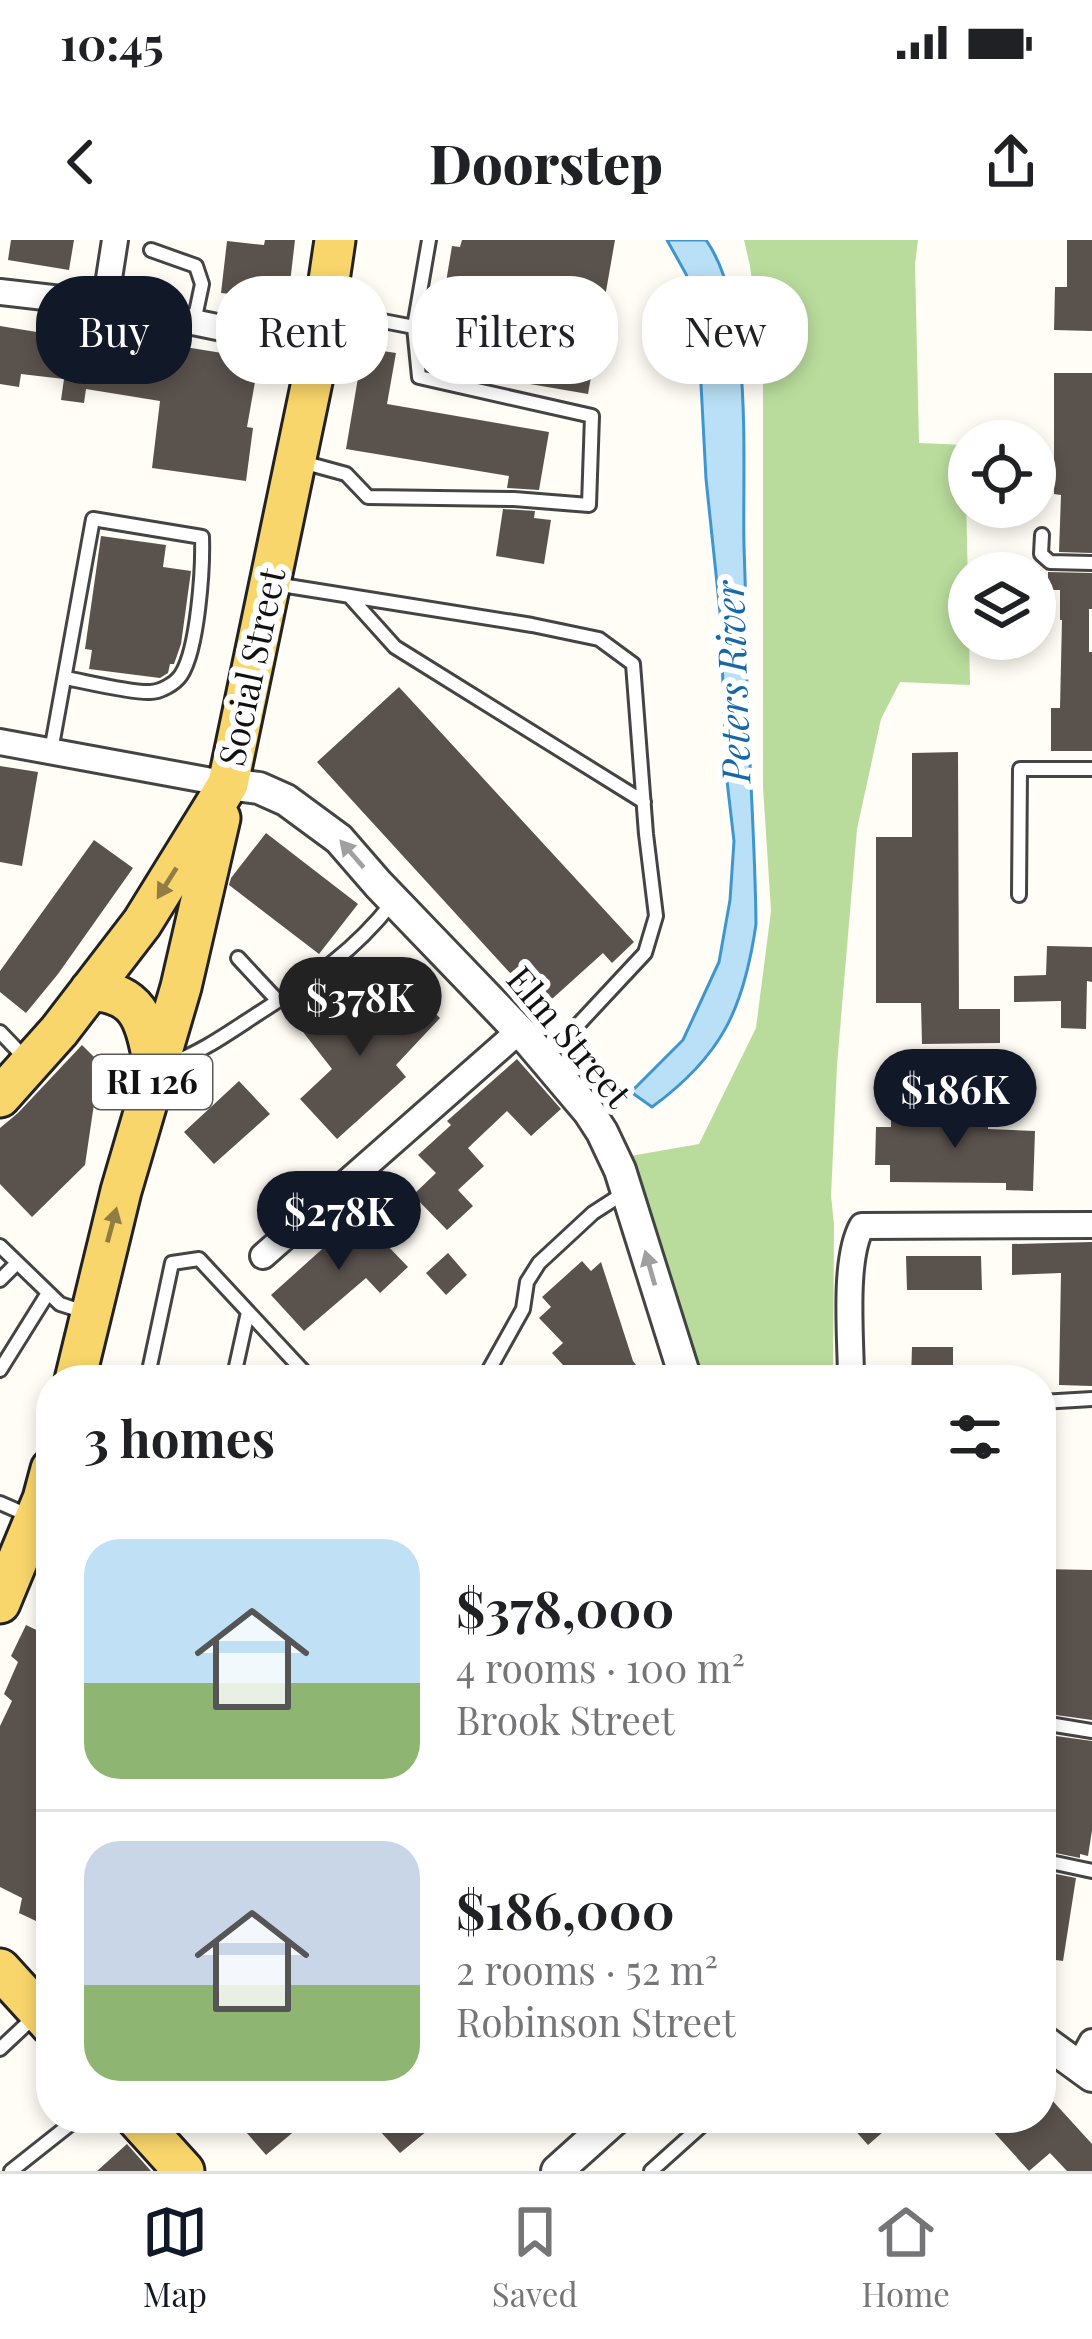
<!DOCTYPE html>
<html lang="en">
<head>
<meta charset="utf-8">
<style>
	:root { --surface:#fff; --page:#f6f6f6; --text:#202124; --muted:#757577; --line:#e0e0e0; --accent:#111827 }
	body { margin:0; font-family:"Playfair Display",serif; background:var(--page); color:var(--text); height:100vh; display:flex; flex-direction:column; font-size:45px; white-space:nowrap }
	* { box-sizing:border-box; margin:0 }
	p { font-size:39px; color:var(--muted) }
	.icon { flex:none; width:66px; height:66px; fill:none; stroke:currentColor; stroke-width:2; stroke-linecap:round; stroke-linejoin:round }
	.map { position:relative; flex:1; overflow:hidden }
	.details { position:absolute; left:36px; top:1125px; width:1020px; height:768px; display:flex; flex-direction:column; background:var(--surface); border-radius:48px; box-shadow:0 6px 18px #0003 }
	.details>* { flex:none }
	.banner { position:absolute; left:36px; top:36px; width:1020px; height:108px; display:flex; gap:24px }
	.controls { position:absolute; left:948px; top:180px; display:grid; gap:24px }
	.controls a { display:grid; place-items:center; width:108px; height:108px; border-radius:50%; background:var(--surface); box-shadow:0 6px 18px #0003; font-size:60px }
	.price { position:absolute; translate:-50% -102px; padding:0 27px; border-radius:42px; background:var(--accent); color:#fff; font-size:39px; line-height:78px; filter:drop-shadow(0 3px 6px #0008) }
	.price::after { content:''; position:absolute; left:50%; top:72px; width:36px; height:27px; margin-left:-18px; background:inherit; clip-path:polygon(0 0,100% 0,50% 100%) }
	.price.selected { background:#222; color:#fff }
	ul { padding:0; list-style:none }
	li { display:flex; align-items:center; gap:36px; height:300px; padding:0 48px }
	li+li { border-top:3px solid var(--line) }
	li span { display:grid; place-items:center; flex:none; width:336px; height:240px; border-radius:36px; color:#555 }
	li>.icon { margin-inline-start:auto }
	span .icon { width:144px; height:144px; fill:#fffc; stroke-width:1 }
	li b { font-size:51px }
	h2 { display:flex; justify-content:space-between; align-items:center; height:144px; padding:0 48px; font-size:51px }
	.chip { padding:0 42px; border-radius:48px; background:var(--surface); box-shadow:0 6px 18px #0003; font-size:42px; line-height:108px }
	.chip.selected { background:var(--accent); color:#fff }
	.status { display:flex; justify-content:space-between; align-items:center; height:84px; padding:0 60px; background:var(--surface); direction:ltr }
	.status svg { height:33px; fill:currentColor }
	header { display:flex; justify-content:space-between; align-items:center; height:156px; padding:0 48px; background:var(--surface); font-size:54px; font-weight:800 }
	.tab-bar { display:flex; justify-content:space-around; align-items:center; height:168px; border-top:3px solid var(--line); background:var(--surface); font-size:33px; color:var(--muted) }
	.tab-bar a { display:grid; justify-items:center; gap:6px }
	.tab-bar .selected { color:var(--accent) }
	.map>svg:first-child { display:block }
</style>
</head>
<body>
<div class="status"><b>10:45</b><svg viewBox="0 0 49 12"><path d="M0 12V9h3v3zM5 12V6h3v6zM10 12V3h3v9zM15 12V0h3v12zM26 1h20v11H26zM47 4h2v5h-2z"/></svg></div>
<header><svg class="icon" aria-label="back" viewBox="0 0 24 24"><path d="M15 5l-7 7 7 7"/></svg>Doorstep<svg class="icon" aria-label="share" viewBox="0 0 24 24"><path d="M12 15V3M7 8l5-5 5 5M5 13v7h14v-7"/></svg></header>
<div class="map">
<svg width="1092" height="1931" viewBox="0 0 1092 1931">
	<rect width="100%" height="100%" fill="#fffdf5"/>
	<path fill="#b9dc9c" d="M 744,0 L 918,0 L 915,24 L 919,203 L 965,205 L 970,445 L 900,442 L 881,479 L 857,589 L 837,825 L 831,956 L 834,984 L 833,1140 L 690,1140 L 619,918 L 699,904 L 756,788 L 771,671 L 763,547 L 763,119 L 750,26 Z"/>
	<path fill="#b9e0f7" stroke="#3f96cf" stroke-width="3" d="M 667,0 L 706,0 C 754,68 742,225 744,307 C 745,335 746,362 746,390 C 746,488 755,586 756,684 C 744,768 722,816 652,867 L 631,852 L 683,800 L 719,722 L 730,660 L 734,601 L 727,541 L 720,372 L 706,239 L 701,144 L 704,85 L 686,34 Z"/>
	<path fill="#5a524d" d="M 11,0 L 74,0 L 69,30 L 8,20 Z
		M 265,0 L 295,0 L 288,60 L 221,53 L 227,1 L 264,5 Z
		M 462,0 L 615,0 L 588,154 L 432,127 L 452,6 L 460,7 Z
		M 1067,0 L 1092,0 L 1092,91 L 1054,90 L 1055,47 L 1067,47 Z
		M 51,81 L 118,91 L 117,96 L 259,119 L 247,187 L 253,188 L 246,241 L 152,228 L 160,161 L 86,149 L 84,163 L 61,160 L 64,139 L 21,134 L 19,147 L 0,144 L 0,86 L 49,94 Z
		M 363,108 L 396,113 L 387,164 L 549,192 L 539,250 L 507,248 L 509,236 L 346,209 Z
		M 1054,133 L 1092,133 L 1092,313 L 1059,312 L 1061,255 L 1054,254 Z
		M 503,269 L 535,271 L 534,278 L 551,280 L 544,324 L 496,316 Z
		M 101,296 L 166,305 L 163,327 L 191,331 L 181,404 L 174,424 L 170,424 L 168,433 L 160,438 L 89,429 L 92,410 L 85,409 Z
		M 1048,332 L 1092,333 L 1092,369 L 1089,369 L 1089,412 L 1092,412 L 1092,511 L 1051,511 L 1051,468 L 1060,468 L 1062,380 L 1060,380 L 1060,350 L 1048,350 Z
		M 399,447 L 634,702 L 612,723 L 603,713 L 542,768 L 317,522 Z
		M 958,512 L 959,769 L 1000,769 L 1000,803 L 922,804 L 921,763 L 876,763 L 876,597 L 912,597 L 912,513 Z
		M 0,526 L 38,532 L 22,626 L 0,622 Z
		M 266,593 L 358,664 L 319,714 L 229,645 L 231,638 Z
		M 94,600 L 133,628 L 58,734 L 26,773 L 0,752 L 0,731 Z
		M 1047,706 L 1092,707 L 1092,742 L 1087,741 L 1086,789 L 1061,788 L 1061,761 L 1014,762 L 1014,736 L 1046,735 Z
		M 412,751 L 440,778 L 396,825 L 406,837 L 337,899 L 300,859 L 332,829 L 296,783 L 332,755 L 366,799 Z
		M 82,805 L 100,823 L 85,925 L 32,977 L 0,944 L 0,888 L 18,873 Z
		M 517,819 L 561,869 L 531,896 L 507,871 L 468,908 L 484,926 L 458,950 L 473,966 L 447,990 L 413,955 L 436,933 L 418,915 L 451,885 L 447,881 Z
		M 239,841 L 270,874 L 214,924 L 184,892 Z
		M 891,870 L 929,871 L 929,877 L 988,878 L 988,889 L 1035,891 L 1033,951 L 1006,950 L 1006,943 L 890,942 L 890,925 L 875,925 L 876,887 L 891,887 Z
		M 359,976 L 408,1027 L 380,1053 L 366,1038 L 304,1091 L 271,1055 Z
		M 1092,1002 L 1092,1146 L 1059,1145 L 1061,1033 L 1012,1035 L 1012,1004 Z
		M 448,1013 L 467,1035 L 446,1055 L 426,1033 Z
		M 906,1016 L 981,1016 L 982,1050 L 907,1050 Z
		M 582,1021 L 591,1031 L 601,1022 L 633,1121 L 648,1140 L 568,1140 L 563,1125 L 552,1113 L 563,1103 L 539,1078 L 551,1067 L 542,1057 Z
		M 912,1107 L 953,1107 L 953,1140 L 911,1140 Z
		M 1041,1329 L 1092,1330 L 1092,1480 L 1056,1475 L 1043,1478 L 1045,1431 L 1052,1431 L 1054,1357 L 1041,1357 Z
		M 26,1385 L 51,1397 L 51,1688 L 19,1673 L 22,1658 L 0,1647 L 0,1486 L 12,1461 L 4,1454 L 18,1422 L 11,1416 Z
		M 1056,1496 L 1092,1501 L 1092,1590 L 1088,1616 L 1080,1614 L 1080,1618 L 1041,1610 L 1041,1499 Z
		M 1041,1631 L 1076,1638 L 1063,1721 L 1041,1718 Z
		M 1041,1848 L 1092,1904 L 1092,1931 L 1067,1931 L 1050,1913 L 1029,1931 L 981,1878 L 1041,1878 Z
		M 234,1878 L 310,1878 L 266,1915 Z
		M 368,1878 L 443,1878 L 400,1913 Z
		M 844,1878 L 899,1878 L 868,1905 Z
		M 127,1904 L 151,1931 L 97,1931 Z"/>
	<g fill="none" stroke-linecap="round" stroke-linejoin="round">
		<g stroke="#444" stroke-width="18">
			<path id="service" d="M 151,10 L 196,26 L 202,44 L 194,82
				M 331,71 L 414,87
				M 302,222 L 346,234 L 368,257 L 514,259 L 589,265 L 592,176 L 419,137 L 414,87 L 429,0
				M 1042,295 L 1041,314 L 1050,322 L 1092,323
				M 275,344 L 532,385 L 599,399 L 633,424 L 646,594 L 656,676 L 645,713 L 546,819
				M 351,358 L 395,407 L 644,562
				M 51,511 L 93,279 L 202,297 C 203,328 198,409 181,435 C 175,444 160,452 150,452 C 131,453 87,442 66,438
				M 1019,655 L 1020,529 L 1092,529
				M 238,718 L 278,761
				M 0,792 L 24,817
				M 167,825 C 200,813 227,794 256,775 C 310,740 351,715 392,663
				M 0,1006 L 60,1064 L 88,1073
				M 0,1040 L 17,1023
				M 0,1130 L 48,1053
				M 147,1140 L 172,1023 L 199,1019 L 305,1133 L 307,1140
				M 233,1140 L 248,1072
				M 492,1140 L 489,1130 L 523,1069 L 527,1042 L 539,1023 L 593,973 L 627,951
				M 1041,1162 L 1092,1159
				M 0,1263 L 32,1277
				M 1041,1489 L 1055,1485 L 1092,1491
				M 1041,1620 L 1092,1631
				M 0,1809 L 34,1777
				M 11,1931 L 78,1878
				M 651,1931 L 710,1878"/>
		</g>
		<g stroke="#444" stroke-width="30">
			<path id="minor" d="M 0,52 L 105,64 L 319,108
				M 105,64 L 115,0
				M 0,502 L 228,544
				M 263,1016 L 519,791
				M 851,1140 C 851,1099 843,1020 862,986 L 1092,985
				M 1079,1826 L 1092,1802"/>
		</g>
		<g stroke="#444" stroke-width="36">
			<path id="tertiary" d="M 228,544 L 259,548 L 286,560 L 339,599 L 378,644 L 529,801 L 589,872 L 602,892 L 620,930 L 686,1140
				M 1041,1799 L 1092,1836
				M 557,1931 L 616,1878"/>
		</g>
		<g stroke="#222" stroke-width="45">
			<path id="primary" d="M 90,750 C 143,753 145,784 155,829
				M 0,857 L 59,791 L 142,683 L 228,544 L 319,108 L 335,0
				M 75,1140 L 121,951 L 181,747 L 220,578
				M 0,1363 L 43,1259 L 51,1229
				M 0,1729 L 51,1785
				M 136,1878 L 184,1931"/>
		</g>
		<use href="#service" stroke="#fff" stroke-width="12"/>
		<use href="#minor" stroke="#fff" stroke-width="24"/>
		<use href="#tertiary" stroke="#fff" stroke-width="30"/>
		<use href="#primary" stroke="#f9d66b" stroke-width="39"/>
	</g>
	<defs><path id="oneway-solid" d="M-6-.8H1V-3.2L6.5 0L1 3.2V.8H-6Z" transform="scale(3)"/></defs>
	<g fill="#a0a0a0">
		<use href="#oneway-solid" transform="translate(352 614) rotate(-131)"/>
		<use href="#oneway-solid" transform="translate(650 1028) rotate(-106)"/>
	</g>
	<g fill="#917d42">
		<use href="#oneway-solid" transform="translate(167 643) rotate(122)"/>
		<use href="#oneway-solid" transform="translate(112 985) rotate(-75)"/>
	</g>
	<g text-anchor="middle" stroke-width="12" stroke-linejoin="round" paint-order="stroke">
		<rect fill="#fff" stroke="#585858" stroke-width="3" x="92" y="815" width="120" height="54" rx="9"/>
		<g font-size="33" font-weight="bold" fill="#111">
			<text x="152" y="854">RI 126</text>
		</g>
		<g font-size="36" fill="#111" stroke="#fff">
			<text transform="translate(252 427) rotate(-78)" y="13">Social Street</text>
			<text transform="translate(569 797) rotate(50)" y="13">Elm Street</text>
		</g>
		<g font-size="39" font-style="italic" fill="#1768a6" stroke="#fff">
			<text transform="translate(733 442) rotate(-92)" y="14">Peters River</text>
		</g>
	</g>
</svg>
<div class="controls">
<a><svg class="icon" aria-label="locate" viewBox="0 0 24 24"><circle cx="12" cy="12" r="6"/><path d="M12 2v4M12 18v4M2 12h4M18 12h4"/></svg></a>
<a><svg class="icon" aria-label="layers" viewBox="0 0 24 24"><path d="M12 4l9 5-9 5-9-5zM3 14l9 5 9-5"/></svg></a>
</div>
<b class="price selected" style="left:360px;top:819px">$378K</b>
<b class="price" style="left:955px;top:911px">$186K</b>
<b class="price" style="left:339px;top:1033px">$278K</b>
<div class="banner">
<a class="chip selected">Buy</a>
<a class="chip">Rent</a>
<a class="chip">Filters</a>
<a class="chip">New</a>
</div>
<section class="details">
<h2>3 homes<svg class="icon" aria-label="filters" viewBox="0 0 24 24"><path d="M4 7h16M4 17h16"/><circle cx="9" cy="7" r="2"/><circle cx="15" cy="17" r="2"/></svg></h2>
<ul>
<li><span style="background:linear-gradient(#bfe0f5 60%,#8fb573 0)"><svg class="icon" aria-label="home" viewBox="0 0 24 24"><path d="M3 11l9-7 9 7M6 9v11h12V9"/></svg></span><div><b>$378,000</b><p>4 rooms · 100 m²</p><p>Brook Street</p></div></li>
<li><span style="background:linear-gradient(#c9d6e8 60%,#8fb573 0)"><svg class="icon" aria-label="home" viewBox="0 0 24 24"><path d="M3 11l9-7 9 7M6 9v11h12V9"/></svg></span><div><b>$186,000</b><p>2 rooms · 52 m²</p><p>Robinson Street</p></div></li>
</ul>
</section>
</div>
<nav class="tab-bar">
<a class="selected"><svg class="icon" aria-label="map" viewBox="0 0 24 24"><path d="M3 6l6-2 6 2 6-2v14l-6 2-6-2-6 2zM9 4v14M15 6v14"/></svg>Map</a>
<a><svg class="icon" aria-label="saved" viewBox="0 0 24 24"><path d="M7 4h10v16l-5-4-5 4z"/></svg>Saved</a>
<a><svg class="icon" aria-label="home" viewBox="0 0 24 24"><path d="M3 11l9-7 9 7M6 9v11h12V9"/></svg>Home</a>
</nav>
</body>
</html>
